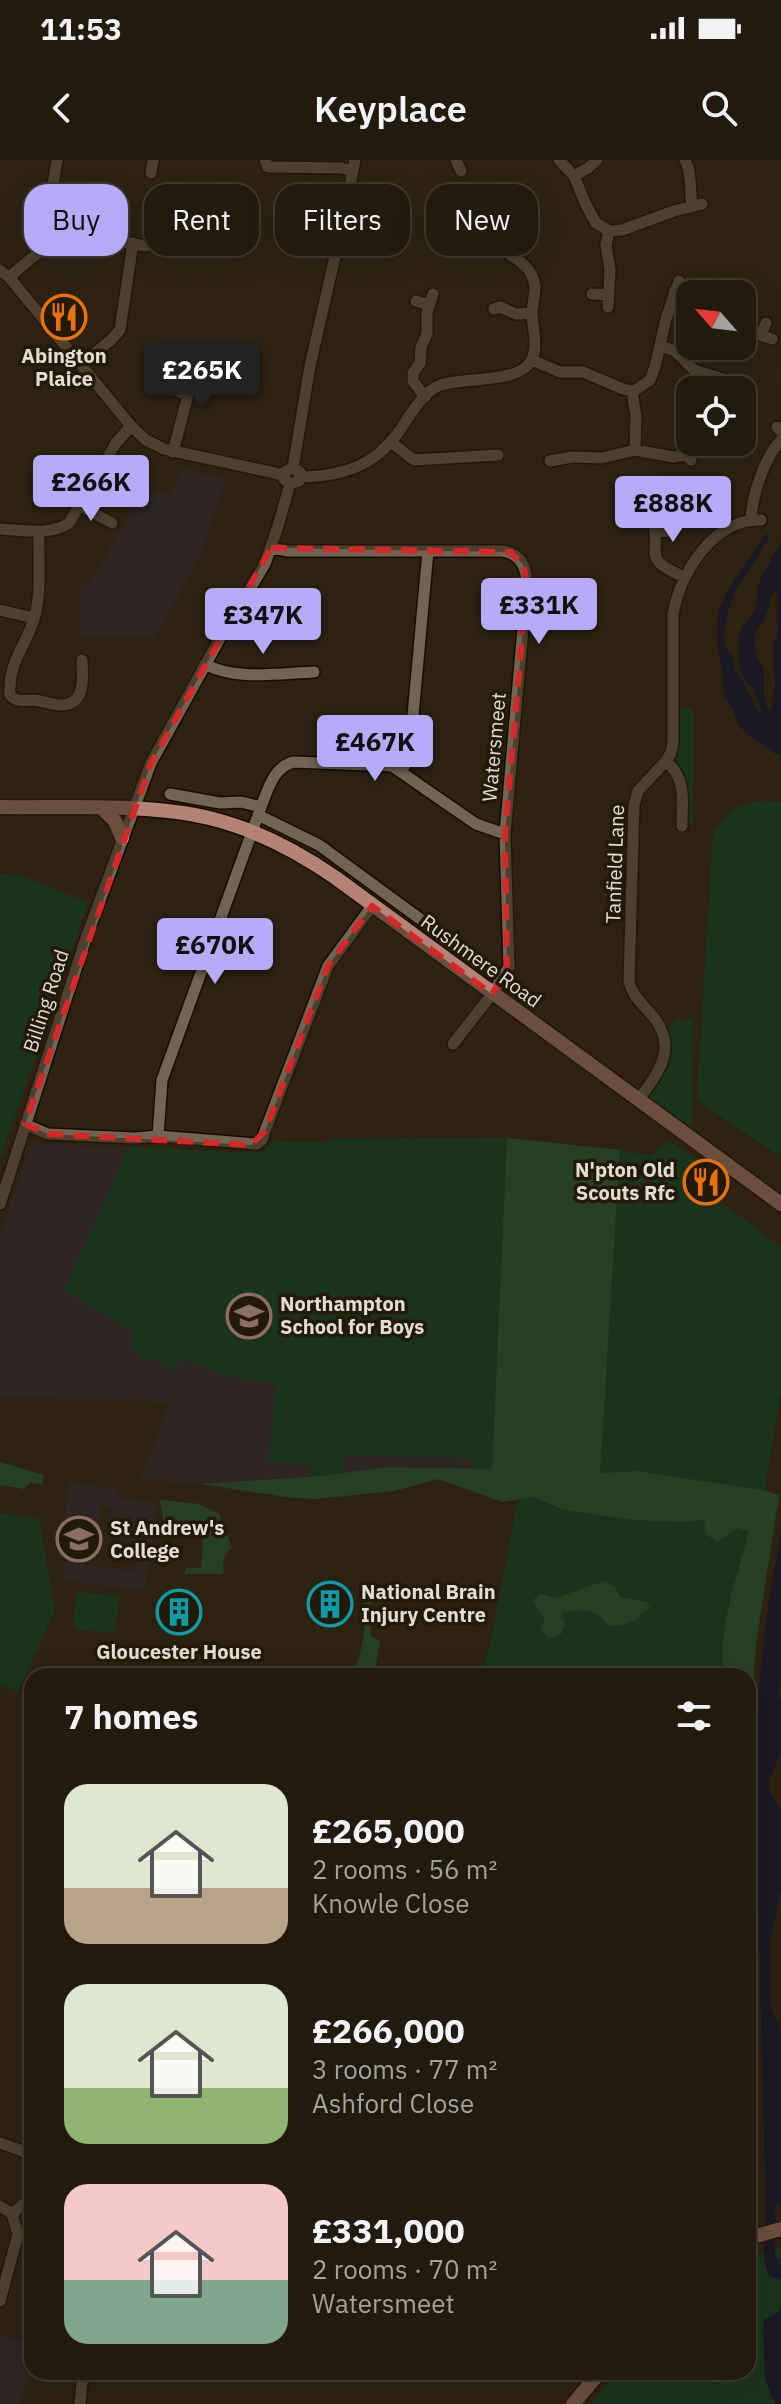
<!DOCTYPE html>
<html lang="en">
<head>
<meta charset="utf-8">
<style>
	:root { --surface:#221a0d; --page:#2e271b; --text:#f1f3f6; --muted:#a2a19d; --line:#3f382e; --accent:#b7abf8 }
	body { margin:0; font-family:"IBM Plex Sans",sans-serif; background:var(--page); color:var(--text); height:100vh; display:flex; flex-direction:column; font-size:30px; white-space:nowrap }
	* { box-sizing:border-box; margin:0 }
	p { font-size:26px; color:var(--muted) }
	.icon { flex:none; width:44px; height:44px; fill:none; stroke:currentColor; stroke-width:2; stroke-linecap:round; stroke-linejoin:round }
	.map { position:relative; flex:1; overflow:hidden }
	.details { position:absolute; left:24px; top:1508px; width:732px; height:712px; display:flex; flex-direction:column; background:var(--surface); border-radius:24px; box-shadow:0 8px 32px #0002,0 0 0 2px var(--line) }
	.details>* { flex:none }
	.hud { position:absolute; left:24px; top:24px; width:734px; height:72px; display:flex; gap:16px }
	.needle { width:52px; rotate:298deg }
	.controls { position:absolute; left:676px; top:120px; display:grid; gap:16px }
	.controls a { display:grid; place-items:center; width:80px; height:80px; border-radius:16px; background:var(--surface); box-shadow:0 8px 32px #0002,0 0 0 2px var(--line); font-size:40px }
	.price { position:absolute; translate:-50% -68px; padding:0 18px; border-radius:8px; background:var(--accent); color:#111; font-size:26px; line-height:52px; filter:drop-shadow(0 2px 4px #0008) }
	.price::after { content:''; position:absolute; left:50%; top:48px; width:24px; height:18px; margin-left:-12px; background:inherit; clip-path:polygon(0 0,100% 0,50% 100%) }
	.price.active { background:#222; color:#fff }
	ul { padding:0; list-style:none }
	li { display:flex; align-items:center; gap:24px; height:200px; padding:0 40px }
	li span { display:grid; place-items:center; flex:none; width:224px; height:160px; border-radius:24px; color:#555 }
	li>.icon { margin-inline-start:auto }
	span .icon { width:96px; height:96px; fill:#fffc; stroke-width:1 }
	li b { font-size:34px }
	h2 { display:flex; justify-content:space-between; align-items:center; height:96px; padding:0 40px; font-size:34px }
	.chip { padding:0 28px; border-radius:24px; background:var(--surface); box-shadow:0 8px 32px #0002,0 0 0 2px var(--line); font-size:28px; line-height:72px }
	.chip.active { background:var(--accent); color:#111 }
	.status { display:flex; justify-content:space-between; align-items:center; height:56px; padding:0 40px; background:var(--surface); direction:ltr }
	.status svg { height:22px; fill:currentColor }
	header { display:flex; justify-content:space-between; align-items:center; height:104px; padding:0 40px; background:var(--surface); font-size:36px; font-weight:600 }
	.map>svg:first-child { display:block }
</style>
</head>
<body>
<div class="status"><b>11:53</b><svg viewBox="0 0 49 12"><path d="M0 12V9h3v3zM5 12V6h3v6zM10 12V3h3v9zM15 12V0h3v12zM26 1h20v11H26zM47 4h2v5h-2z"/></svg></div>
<header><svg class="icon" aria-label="back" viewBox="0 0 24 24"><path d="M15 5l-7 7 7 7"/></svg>Keyplace<svg class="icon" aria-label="search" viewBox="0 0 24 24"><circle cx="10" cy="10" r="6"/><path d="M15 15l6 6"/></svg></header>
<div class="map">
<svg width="781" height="2244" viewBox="0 0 781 2244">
	<rect width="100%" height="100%" fill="#2d2211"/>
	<path fill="#2b2939" d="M 182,308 L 226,319 L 200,396 L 154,478 L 80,476 L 80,424 L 89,424 L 144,331 L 170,334 Z
		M 507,978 L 492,1309 L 388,1307 L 321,1316 L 199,1324 L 141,1319 L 169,1242 L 0,1237 L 0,1075 L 31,983 L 258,993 L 265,991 L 272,981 L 327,983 Z
		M 69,1323 L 119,1329 L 118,1338 L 157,1343 L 152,1383 L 107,1377 L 111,1347 L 102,1345 L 95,1394 L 81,1393 L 80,1404 L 134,1411 L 137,1400 L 149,1401 L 145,1431 L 63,1420 L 69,1382 L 61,1381 Z
		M 0,2175 L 32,2184 L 32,2204 L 20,2244 L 0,2244 Z"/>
	<path fill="#014926" d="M 679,548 L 693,549 L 693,664 L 688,664 L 688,624 L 675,599 L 678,587 Z
		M 763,641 L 781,642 L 781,997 L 697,940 L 713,674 C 727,651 736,644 763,641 Z
		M 0,714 L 23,716 L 88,743 L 0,1000 Z
		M 693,858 L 692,974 L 648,937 C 668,915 674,896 667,867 L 678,860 Z
		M 507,978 L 492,1309 L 473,1309 L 473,1298 L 345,1295 L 343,1313 L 310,1317 L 311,1305 L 269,1301 L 276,1223 L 227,1216 L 182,1198 L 175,1209 L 139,1195 L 131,1186 L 134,1172 L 64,1131 L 129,987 L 258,993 L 265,991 L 272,981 L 327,983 L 329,979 Z
		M 669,980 L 722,1018 L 713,1036 L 781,1087 L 781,1232 L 764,1330 L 636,1311 L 600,1313 L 620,990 L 651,996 Z
		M 534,1337 L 561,1349 L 683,1362 L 704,1360 L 750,1371 C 737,1414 720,1459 723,1505 L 717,1510 L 698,1508 L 698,1516 L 480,1516 L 490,1485 L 518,1340 Z
		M 0,1353 L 39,1359 L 55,1449 L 19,1531 L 0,1525 Z
		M 77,1432 L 119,1436 L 115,1473 L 73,1469 Z
		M 781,2088 L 781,2147 L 779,2152 L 764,2160 L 770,2235 L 775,2244 L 591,2244 L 617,2212 L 748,2212 L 748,2097 Z"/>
	<path fill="#1f623b" d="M 507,978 L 620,990 L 600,1313 L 636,1311 L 764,1330 L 779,1335 L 756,1484 L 749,1579 L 756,2037 L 748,2048 L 748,1516 L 698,1516 L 698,1508 L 708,1506 L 717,1510 L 723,1505 C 720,1459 738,1415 749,1371 L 737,1368 L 717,1382 L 706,1374 L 704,1360 L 683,1362 L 633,1360 L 561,1349 L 534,1337 L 502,1342 L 438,1319 L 394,1331 L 316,1339 L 285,1337 L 199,1324 L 321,1316 L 388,1307 L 492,1309 Z
		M 0,1302 L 44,1315 L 42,1324 L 30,1323 L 24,1329 L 0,1325 Z
		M 160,1340 L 199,1344 L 219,1354 L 232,1387 C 223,1396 222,1402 224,1414 L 184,1414 L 186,1408 L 201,1408 L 204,1370 L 164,1365 Z
		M 604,1421 L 615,1427 L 620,1437 L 647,1442 L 650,1448 L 641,1453 L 638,1459 L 623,1465 L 610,1466 C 592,1448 589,1449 564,1452 L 560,1457 L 565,1463 L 562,1473 L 556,1477 L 548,1477 L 541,1469 L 545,1458 L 539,1452 L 533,1440 L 540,1434 L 556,1438 Z
		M 360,1423 L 368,1423 L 372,1431 L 370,1475 L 380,1481 L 374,1516 L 345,1516 L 346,1509 L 355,1509 C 361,1492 367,1467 365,1449 C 363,1440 360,1432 360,1423 Z"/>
	<path fill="#000c3a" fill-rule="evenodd" d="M 766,374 L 770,376 L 734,434 L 727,456 L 723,477 L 725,486 L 734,498 L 734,509 L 739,514 L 758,552 L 762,553 L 754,529 L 745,520 L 741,511 L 738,496 L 738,479 L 743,465 L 754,452 L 758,437 L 758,424 L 781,381 L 781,598 C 769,589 747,577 739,565 C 733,555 733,544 724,536 C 723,515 718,495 717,474 C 715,435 747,404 766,374 ZM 775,431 L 778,433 L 777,477 L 773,482 L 775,525 L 771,550 L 769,551 L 764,533 L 764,509 C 756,500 752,484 756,472 C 758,466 763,461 766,455 C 770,445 767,438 775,431 Z
		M 781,1371 L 781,1521 L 778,1530 L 781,1539 L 781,1592 L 769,1621 L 768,1629 L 781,1650 L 781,1732 L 770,1779 L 771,1848 L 781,1871 L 781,2040 L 774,2049 L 776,2058 L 775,2094 L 781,2104 L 781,2120 L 769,2116 C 761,2099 764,2078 766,2059 L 755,1622 L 760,1514 L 768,1447 Z
		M 781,2147 L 781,2244 L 775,2244 L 765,2220 L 763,2167 L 764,2160 L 779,2152 Z"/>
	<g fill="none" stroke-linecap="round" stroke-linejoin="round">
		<g stroke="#150b00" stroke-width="14">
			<path id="minor" d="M 265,0 L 268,7 L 341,8 L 353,11
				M 456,0 L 461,11
				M 559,0 L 574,16 L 586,45 L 596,63 L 609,71 L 622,70 L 674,51 L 702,44
				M 685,0 C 692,11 690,33 692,47
				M 151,13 L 153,0
				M 574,16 L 588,8 L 597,0
				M 488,73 L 502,64 L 510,54
				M 123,82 L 146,86
				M 0,110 L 9,117 L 131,266 L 146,280 L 164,289 L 284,315
				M 9,117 L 39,92 L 43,86 L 57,0
				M 674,132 L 690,137
				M 592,134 L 609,135
				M 416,141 L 429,145
				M 608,147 L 610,110 L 606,85 L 609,71
				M 494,149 L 500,147 L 516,154 L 532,153
				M 742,167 L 750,172 L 772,179
				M 761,175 L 766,163
				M 661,186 L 675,191 L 694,210 L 723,219
				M 532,200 L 560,212 L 583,212 L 623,229 L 632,231 L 637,229 L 650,220 L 655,207 L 666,159 L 679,121
				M 81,204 L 110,181 L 120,170 L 133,83
				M 632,231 L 636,256 L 635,290
				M 425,237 L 413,221 L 413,213 L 420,203 L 421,187 L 427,174 L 427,152 L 433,134
				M 777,267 L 781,271
				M 392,283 L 414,300 L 498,295
				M 173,292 L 188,235 L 179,232
				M 550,301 L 572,297 L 602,298 L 635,290 L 673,297 L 686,295 L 691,300
				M 293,308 L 310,206 L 342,66 L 355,0
				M 301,317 C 347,316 379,304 404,264 C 412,252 423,234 436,227 C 462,214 527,228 534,193 C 537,179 532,165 532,151 C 533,143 535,134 535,126 C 534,119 530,110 524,105 C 512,93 496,90 488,73 L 460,77 L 449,83 L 443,75
				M 81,346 L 112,363
				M 653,360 C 662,397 640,397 684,417
				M 751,360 C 752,336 764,298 781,280
				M 0,369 C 23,370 50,376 69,363 L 116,283 L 131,266
				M 39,371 C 38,397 42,434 34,459 C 25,488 8,502 10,535 C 17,543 24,540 34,540 C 42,541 51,544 60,545 C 86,546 83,518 82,500
				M 656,372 L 669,371
				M 271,388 L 288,391 L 502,391 C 519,393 526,405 527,422 L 505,674 L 509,807 L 492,834 L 453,884
				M 0,450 L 34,458
				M 205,504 C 234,521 281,513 314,512
				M 666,601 C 687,619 682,641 682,666
				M 401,611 L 409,599 L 428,391
				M 170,634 L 220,643 L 241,642 L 261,647
				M 258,655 L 319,685 L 502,819
				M 638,940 C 660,912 679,886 651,854 C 641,843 633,836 629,822 L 634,645 L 638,631 L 666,601 L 671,593 L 673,582 L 673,454 C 681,412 713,359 761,360
				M 25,964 L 48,974 L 135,978 L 158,976 L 257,984 L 262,980 L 265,971 L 328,806 L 372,746
				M 158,976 L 162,920 L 261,647 C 268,629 274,606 294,602 L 392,606 L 476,664 L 505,674
				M 0,1044 L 86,778 L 151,603 L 219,480 L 265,404 L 278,366 L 290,324 L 284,319 L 286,311 L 293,308 L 300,312 L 299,321 L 290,324
				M 0,1983 L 25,1992 L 32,1997
				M 0,2046 L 12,2054 L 18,2074 L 0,2141
				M 12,2054 L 32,2037
				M 80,2244 L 83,2212"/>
		</g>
		<g stroke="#150b00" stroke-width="17">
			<path id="major" d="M 0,647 C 66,648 145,643 209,658 C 255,669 297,691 336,718 L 781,1044
				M 103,649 L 115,661 L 122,678
				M 748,2078 L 781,2069
				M 573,2244 L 600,2212"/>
		</g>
		<use href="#minor" stroke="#716452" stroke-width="11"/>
		<use href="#major" stroke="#b58376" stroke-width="14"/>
	</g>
	<path d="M0 0H781V2244H0ZM 271,388 L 510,392 L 523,404 L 527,422 L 505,674 L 507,811 L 492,834 L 372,746 L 328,806 L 265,971 L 251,985 L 48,974 L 25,964 L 151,603 Z" fill="#2d2211" fill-opacity=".55" fill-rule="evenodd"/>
	<path fill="none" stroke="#d62828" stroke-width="6" stroke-dasharray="16 10" stroke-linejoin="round" d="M 271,388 L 510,392 L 523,404 L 527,422 L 505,674 L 507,811 L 492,834 L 372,746 L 328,806 L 265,971 L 251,985 L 48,974 L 25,964 L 151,603 Z"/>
	<defs>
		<g id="restaurant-ring" transform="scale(2.3)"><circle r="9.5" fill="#231908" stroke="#e8710a" stroke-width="1.5"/><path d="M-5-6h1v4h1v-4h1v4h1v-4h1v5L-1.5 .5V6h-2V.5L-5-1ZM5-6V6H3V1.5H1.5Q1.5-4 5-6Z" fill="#e8710a"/></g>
		<g id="school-ring" transform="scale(2.3)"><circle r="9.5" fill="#231908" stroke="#8d6e63" stroke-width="1.5"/><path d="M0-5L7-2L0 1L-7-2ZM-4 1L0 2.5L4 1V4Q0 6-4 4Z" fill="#8d6e63"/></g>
		<g id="building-ring" transform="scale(2.3)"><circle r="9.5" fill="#231908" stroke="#0f9aa8" stroke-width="1.5"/><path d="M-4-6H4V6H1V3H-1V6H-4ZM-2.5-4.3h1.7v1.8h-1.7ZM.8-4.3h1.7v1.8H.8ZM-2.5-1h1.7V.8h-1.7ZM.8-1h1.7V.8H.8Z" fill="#0f9aa8"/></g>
	</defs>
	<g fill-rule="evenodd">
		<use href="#restaurant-ring" x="64" y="157"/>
		<use href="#restaurant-ring" x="706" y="1022"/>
		<use href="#school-ring" x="249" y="1156"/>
		<use href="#school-ring" x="79" y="1379"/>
		<use href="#building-ring" x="330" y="1444"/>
		<use href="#building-ring" x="179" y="1452"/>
	</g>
	<g text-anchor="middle" stroke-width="7" stroke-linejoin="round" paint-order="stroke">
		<g font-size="20" font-weight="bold" fill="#e3dcd1" stroke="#231908" text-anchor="start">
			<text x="64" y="203" text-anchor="middle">Abington<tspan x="64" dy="23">Plaice</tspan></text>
			<text x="675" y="1017" text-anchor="end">N'pton Old<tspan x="675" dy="23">Scouts Rfc</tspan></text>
			<text x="280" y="1151">Northampton<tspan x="280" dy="23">School for Boys</tspan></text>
			<text x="110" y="1375">St Andrew's<tspan x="110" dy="23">College</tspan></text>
			<text x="361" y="1439">National Brain<tspan x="361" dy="23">Injury Centre</tspan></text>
			<text x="179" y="1499" text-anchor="middle">Gloucester House</text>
		</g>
		<g font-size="20" fill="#e3dcd1" stroke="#231908">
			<text transform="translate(494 587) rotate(-85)" y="7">Watersmeet</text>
			<text transform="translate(615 704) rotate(-88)" y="7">Tanfield Lane</text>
			<text transform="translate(481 801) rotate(36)" y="7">Rushmere Road</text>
			<text transform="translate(46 841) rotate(-72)" y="7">Billing Road</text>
		</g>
	</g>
</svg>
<div class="controls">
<a><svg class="needle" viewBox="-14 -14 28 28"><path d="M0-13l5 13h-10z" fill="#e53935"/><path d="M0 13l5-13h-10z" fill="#a2a19d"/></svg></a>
<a><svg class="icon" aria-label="locate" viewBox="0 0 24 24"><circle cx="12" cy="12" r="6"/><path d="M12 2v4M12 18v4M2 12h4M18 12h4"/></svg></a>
</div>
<b class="price active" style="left:202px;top:251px">£265K</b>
<b class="price" style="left:91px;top:363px">£266K</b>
<b class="price" style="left:673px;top:384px">£888K</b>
<b class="price" style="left:539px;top:486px">£331K</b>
<b class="price" style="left:263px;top:496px">£347K</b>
<b class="price" style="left:375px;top:623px">£467K</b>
<b class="price" style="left:215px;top:826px">£670K</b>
<div class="hud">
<a class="chip active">Buy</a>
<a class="chip">Rent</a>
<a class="chip">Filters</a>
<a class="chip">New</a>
</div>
<section class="details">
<h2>7 homes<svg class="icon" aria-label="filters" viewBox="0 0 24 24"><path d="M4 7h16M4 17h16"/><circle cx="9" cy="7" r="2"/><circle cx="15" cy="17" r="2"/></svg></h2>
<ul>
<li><span style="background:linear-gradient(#dfe7d0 65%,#b9a48a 0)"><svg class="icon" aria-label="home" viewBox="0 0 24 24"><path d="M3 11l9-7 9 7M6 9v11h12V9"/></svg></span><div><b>£265,000</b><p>2 rooms · 56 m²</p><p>Knowle Close</p></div></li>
<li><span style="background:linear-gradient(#dfe7d0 65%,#8fb573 0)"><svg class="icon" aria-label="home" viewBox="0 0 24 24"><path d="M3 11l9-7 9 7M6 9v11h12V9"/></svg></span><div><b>£266,000</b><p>3 rooms · 77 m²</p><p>Ashford Close</p></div></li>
<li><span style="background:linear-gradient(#f6c9c9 60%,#7fa58c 0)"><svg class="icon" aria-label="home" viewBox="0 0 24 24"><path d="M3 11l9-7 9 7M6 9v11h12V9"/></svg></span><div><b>£331,000</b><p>2 rooms · 70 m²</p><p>Watersmeet</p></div></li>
</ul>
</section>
</div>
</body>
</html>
